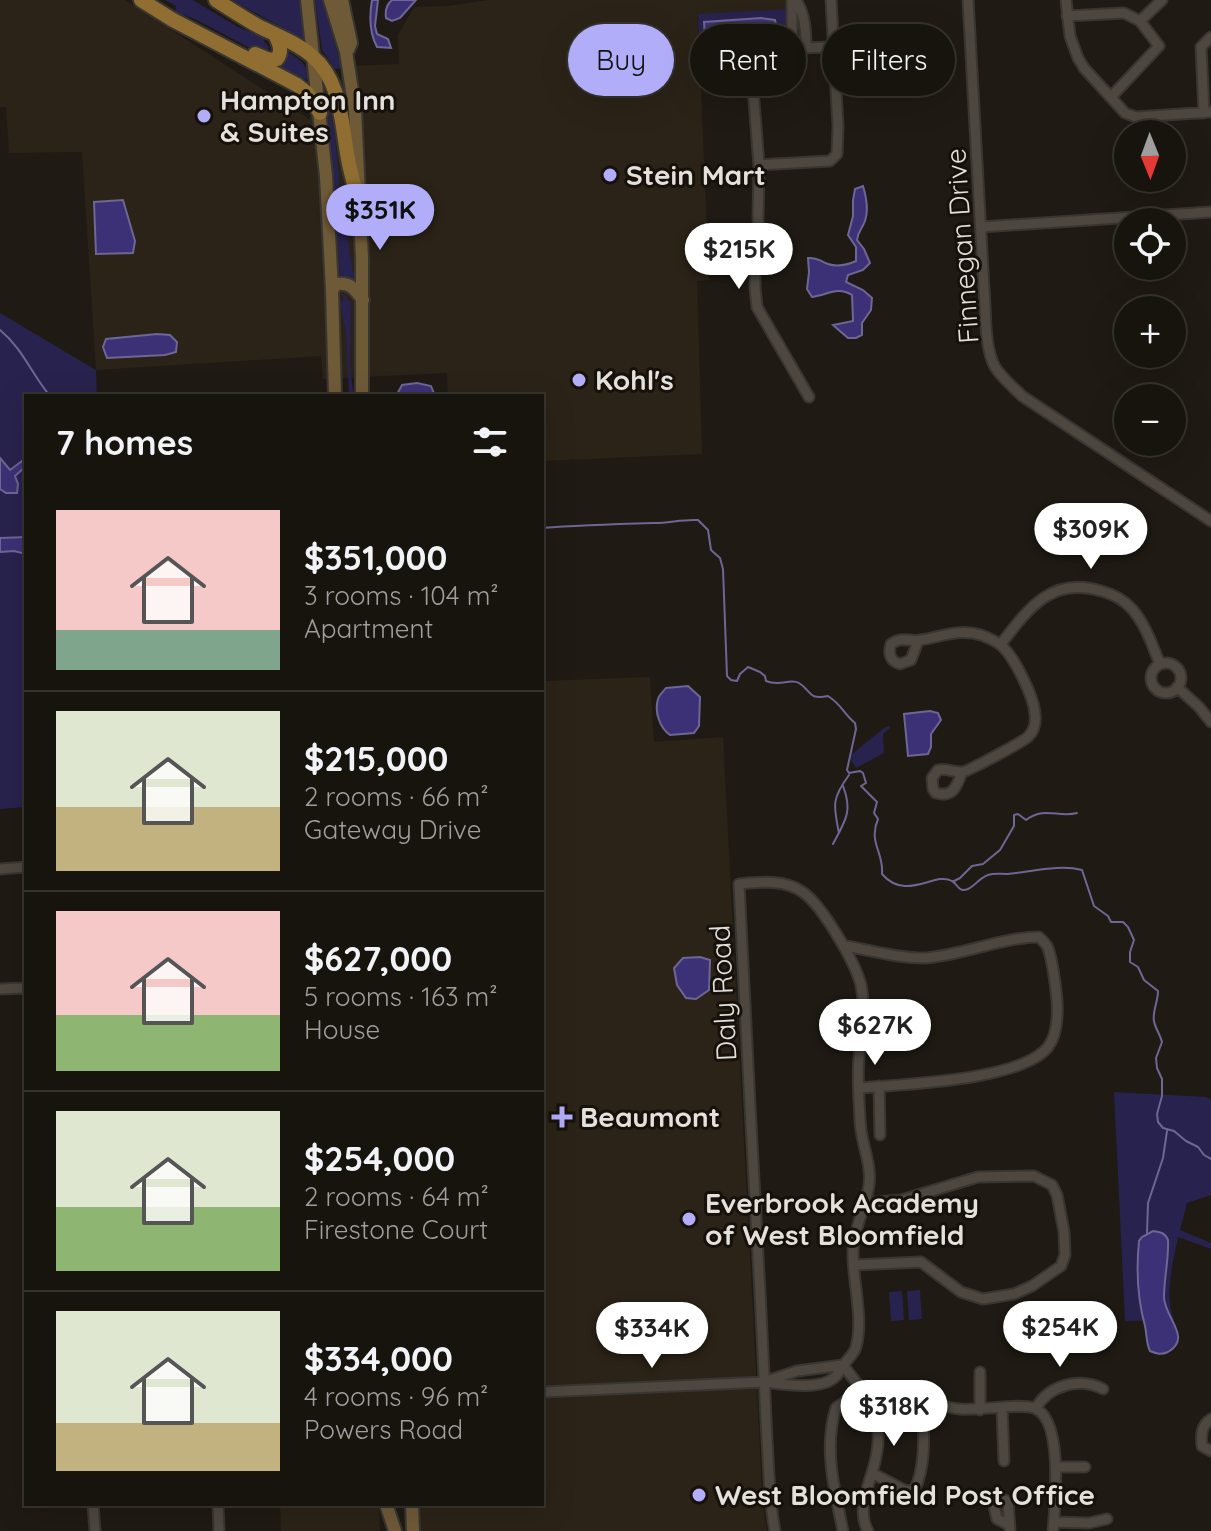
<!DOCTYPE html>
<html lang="en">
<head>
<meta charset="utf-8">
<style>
	:root { --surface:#17140e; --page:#201d17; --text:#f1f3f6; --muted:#9e9e9e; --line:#36332e; --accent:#b2adf9 }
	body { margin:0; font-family:Quicksand,sans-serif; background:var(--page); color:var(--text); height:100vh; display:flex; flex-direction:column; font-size:30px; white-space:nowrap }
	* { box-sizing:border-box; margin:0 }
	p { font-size:26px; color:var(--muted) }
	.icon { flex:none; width:44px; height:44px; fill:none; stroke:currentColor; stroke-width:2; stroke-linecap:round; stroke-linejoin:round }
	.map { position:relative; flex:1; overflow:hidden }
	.details { position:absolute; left:24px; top:394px; width:520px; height:1112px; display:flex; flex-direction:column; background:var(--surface); border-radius:0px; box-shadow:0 8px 32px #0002,0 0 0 2px var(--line) }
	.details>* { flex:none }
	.banner { position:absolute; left:568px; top:24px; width:522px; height:72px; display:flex; gap:16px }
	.needle { width:52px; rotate:179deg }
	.tools { position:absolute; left:1114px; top:120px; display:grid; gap:16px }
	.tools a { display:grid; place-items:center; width:72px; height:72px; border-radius:50%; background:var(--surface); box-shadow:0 8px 32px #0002,0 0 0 2px var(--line); font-size:40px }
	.price { position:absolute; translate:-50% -68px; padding:0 18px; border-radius:28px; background:#fff; color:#222; font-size:26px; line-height:52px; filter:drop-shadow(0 2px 4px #0008) }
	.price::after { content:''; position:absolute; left:50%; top:48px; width:24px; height:18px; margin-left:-12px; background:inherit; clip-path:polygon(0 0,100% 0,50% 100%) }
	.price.selected { background:var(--accent); color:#111 }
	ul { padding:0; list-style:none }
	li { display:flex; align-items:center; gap:24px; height:200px; padding:0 32px }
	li+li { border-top:2px solid var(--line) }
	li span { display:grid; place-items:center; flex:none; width:224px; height:160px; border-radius:0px; color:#555 }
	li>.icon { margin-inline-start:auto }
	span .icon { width:96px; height:96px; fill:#fffc; stroke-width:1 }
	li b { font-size:34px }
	h2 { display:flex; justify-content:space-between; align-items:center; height:96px; padding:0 32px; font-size:34px }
	.tag { padding:0 28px; border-radius:36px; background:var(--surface); box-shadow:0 8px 32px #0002,0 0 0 2px var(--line); font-size:28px; line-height:72px }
	.tag.selected { background:var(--accent); color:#111 }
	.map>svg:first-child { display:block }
</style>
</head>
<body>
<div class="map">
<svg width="1211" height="1531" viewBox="0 0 1211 1531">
	<rect width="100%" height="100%" fill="#1f1a13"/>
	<path fill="#2b2317" d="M 0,0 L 125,0 L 309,119 L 350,66 L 399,64 L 398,35 L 414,7 L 448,6 L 488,0 L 786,0 L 787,9 L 698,15 L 709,280 L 697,281 L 702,454 L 542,461 L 542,396 L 448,396 L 447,373 L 323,379 L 321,356 L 96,370 L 82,152 L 9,153 L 6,107 L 0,107 Z
		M 650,677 L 654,742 L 723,737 L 763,1506 L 767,1531 L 418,1531 L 418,1504 L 542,1504 L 542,681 Z
		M 280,1504 L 379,1504 L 380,1531 L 281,1531 Z"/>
	<path fill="#28224e" d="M 165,0 L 193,0 L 236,26 L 265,38 L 264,41 L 269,47 L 268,50 L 261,54 L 195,19 L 175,12 L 176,6 Z
		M 232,0 L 299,0 L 304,33 L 303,39 Z
		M 315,0 L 323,0 L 342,68 L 335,69 L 322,50 Z
		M 787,9 L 788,31 L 786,37 L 781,43 L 748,57 L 700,59 L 698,14 Z
		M 286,51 C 300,59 308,65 309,81 L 277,66 L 279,65 Z
		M 326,90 L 335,137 L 340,190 L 354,279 L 340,277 Z
		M 345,293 L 348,301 L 351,301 L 350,369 L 354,395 L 349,395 L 346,333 L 340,302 L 343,301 L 343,295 Z
		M 0,313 L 96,370 L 97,396 L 26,396 L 26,807 L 0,809 Z
		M 889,726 L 890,728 L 883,734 L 884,753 L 856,768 L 851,760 L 852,754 L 884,728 Z
		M 1114,1092 L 1206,1097 L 1211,1100 L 1211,1195 L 1187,1203 L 1180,1230 L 1211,1243 L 1211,1249 L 1178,1237 C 1173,1263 1164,1295 1174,1320 L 1125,1321 Z
		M 920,1290 L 922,1319 L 909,1320 L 907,1291 Z
		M 902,1291 L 904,1320 L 891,1321 L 889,1292 Z"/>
	<path fill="#3c3176" stroke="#6e6694" stroke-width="2" d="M 372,0 L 378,0 L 375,26 L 377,34 L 388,39 L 391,48 L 377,47 C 369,32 369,17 372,0 Z
		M 392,0 L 416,0 L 400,18 L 392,21 L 386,18 C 385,11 387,4 392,0 Z
		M 761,18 L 775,20 C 776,25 778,27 773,32 C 768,35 760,35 755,37 C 738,43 725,54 706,53 L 704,22 Z
		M 863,186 C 866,196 869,210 865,221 C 862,229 858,231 857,240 L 864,249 L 870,263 L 863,270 L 848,275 L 846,282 L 863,290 L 872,298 L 871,310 L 862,323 L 862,335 L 856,338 L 848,338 L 833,325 L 853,321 L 852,295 C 837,286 828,295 812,297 L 807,289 L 809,272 L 808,258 C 818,257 819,261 828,264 C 837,267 847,265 856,261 L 856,247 L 848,235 L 853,216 L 853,200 L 855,189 Z
		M 123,200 L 135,241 L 133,253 L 96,254 L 94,202 Z
		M 157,334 L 170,335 L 177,342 L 176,352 L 165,355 L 107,358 L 103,347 L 106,339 Z
		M 417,383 L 431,386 L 435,396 L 396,396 L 402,385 Z
		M 0,458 L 10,470 L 26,458 L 26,466 L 15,476 L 18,484 L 17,493 L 6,493 L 0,489 Z
		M 26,537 L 26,554 L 14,551 L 0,552 L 0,538 Z
		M 688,686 L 700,697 L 699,726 L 694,733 L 670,735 C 660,728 654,712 658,699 C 659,695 663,692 666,688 Z
		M 930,711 L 938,713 L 941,720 L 931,734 L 931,747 L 928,754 L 908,756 L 904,714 Z
		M 700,957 L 710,960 L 709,990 L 696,999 L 686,998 L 677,985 L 674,968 L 683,958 Z
		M 1153,1231 C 1161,1232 1165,1233 1168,1240 C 1169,1259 1164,1278 1164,1297 C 1164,1317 1193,1338 1168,1352 C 1161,1355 1157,1354 1150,1351 C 1146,1343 1147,1335 1145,1326 C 1137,1297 1136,1271 1139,1241 L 1142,1237 Z"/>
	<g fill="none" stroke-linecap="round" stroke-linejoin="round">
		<path stroke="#6e6694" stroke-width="2" d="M 0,330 C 23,349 31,373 50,396
			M 542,528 C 580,525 617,524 654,523 C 670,523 682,519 698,520 L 708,530 L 711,550 L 720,558 L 723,569 L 727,676 L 731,680 L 737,681 L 740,674 L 748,667 L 760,672 L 765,676 L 766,681 C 780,687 790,678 799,683 C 812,691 807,700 828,696 C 842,705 843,713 855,723 L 856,729 L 847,770 L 849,773 L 860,771 L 863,773 L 866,783 L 861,786 L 877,802 L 874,813 L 878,819 C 868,843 884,852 882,874 C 906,902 935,871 952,881 C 958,884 958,893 968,889 C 975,886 979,878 988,875 C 994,873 1000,874 1007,874 C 1031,872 1059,864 1082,870 L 1094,906 L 1108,916 L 1111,922 L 1123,922 L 1128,927 L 1134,940 L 1130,952 L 1130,962 L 1138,967 L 1144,980 L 1158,991 C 1158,1002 1152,1012 1154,1021 C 1155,1028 1160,1034 1162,1042 L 1156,1058 L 1157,1068 L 1162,1079 L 1162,1096 L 1157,1114 L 1158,1122 L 1163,1128 L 1174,1131 L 1186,1141 L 1198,1147 L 1204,1155 L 1211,1159
			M 839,833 C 833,805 832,798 849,775
			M 833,844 C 845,821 853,812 843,786
			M 954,881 L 960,878 L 972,866 L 983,864 L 1000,850 L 1014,826 L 1014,815 L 1018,814 L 1026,820 C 1045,806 1058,818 1077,813
			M 1147,1233 L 1148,1203 L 1163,1158 L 1167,1131"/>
		<g stroke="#393632" stroke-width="13">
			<path id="street" d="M 792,0 L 792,48
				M 796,0 C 805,15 806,30 806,47
				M 831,0 L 838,126 L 837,154 L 830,161 L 759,165 L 751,62 C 752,53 756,51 764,49 L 833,47
				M 968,0 L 984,289 C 986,311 984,347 995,367 C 1002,378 1013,387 1022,396 L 1211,521
				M 1066,0 L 1070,36 L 1078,58 L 1084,68 L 1125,113 L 1136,117 L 1211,112
				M 1067,16 L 1124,13 L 1140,21 L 1159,46 L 1111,97
				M 1140,21 L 1162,0
				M 1204,113 L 1201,47 L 1211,37
				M 759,165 L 758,217 L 760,259 L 755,275 L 755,288 L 757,307 L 809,397
				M 981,227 L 1211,212
				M 918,641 L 911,660 L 900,664 C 890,661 888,654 891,644 C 902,636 909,642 920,640 C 941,637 960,628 981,635 C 989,638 998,642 1003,647 C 1015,659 1034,697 1035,714 C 1036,722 1034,731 1028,737 C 1024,741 967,772 962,772 C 955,773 948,768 938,770 L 932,778 L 933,789 L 936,793 C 953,798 957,786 962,772
				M 1001,644 C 1028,609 1051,576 1101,591 C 1113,594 1124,600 1132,609 C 1146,625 1152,645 1160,664
				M1151 678a15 15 0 1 1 30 0a15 15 0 1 1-30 0Z
				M 1177,687 L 1199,707 L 1211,722
				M 0,869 L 26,867
				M 845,946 C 871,950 900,959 926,958 C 963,955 1003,937 1039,937 C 1040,938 1046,944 1047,946 C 1052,956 1056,988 1057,1000 C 1058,1015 1058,1034 1048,1047 C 1021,1081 902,1084 860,1088
				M 0,989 L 26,988
				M 879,1086 L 880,1135
				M 854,1265 L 921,1262 L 961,1292 L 983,1299 L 1014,1294 L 1032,1286 L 1061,1266 L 1065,1255 L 1064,1232 L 1057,1195 L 1052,1185 L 1034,1176 L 978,1177 L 901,1200 L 865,1203
				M 843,1365 C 854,1380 868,1395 874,1413 C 879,1426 879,1443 876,1457 C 872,1480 855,1508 868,1531
				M 980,1372 L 980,1410
				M 767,1381 L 797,1371 L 843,1365
				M 542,1392 L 764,1382 C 782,1384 821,1391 835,1377 C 838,1375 840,1370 842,1367 C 846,1360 854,1355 856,1347 C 864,1316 852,1281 853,1250 C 854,1227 866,1207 869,1185 C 872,1163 860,1141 860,1119 C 859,1099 857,1078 859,1058 C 861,1035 866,1009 861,985 C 855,962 823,907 804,893 C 785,879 760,882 739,884 C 746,1027 753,1169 761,1312 C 763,1354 765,1397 767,1440 C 769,1470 769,1501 775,1531
				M 869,1403 C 884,1400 897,1396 912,1398 C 928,1399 943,1408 960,1409 C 979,1411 1019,1403 1034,1408 C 1064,1418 1055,1506 1053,1531
				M 1002,1408 L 1004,1461
				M 1036,1408 C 1049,1385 1079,1377 1103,1389
				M 1211,1419 C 1201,1425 1201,1436 1202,1446 L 1211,1451
				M 1056,1467 L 1085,1467
				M 872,1473 L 906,1491 L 915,1489 C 927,1462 923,1429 923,1400
				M 93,1504 L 95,1531
				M 218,1504 L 219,1531
				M 1054,1522 L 1089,1523 L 1107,1519
				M 1009,1525 L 997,1519 L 994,1506 L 996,1502 L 1005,1500 L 1008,1502 L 1010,1531
				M 843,1531 C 835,1492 823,1448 836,1408 L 861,1390"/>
		</g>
		<g stroke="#393632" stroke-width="16">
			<path id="secondary" d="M 307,0 L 326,176 L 332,290 L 335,396
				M 330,0 L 346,52 L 355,110 L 362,258 L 362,396
				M 342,0 L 351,43 L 348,50
				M 332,290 L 337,284 C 351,282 355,290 363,300
				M 386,1504 L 395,1531
				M 412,1504 L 413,1531"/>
		</g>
		<g stroke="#393632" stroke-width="18">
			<path id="primary" d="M 141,0 L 173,20 L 297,85 L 307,93 L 320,113
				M 216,0 C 230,9 244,18 258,26 C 276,35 297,43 312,56 C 343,82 341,127 349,164 C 352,178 356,192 360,206
				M 255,54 L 269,60 L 277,59 C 283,50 279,43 275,34"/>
		</g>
		<use href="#street" stroke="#4d473f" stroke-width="9"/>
		<use href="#secondary" stroke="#6f5a38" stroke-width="12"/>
		<use href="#primary" stroke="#906e31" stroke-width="14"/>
	</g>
	<g fill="#b2adf9" stroke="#16110a" stroke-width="3">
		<circle cx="204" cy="116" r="8"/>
		<circle cx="610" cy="175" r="8"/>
		<circle cx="579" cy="380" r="8"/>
		<path d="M558 1105h8v8h8v8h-8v8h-8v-8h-8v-8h8z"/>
		<circle cx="689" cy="1219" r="8"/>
		<circle cx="699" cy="1495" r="8"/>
	</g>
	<g text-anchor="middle" stroke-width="6" stroke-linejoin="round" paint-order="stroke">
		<g font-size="28" font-weight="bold" fill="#e4e0db" stroke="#16110a" text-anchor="start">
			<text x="220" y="110">Hampton Inn<tspan x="220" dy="32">&amp; Suites</tspan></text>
			<text x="626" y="185">Stein Mart</text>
			<text x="595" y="390">Kohl's</text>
			<text x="580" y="1127">Beaumont</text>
			<text x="705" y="1213">Everbrook Academy<tspan x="705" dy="32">of West Bloomfield</tspan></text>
			<text x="715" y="1505">West Bloomfield Post Office</text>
		</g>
		<g font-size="28" fill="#e4e0db" stroke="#16110a">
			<text transform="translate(962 246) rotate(-94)" y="10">Finnegan Drive</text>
			<text transform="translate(723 993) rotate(-93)" y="10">Daly Road</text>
		</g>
	</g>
</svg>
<div class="tools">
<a><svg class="needle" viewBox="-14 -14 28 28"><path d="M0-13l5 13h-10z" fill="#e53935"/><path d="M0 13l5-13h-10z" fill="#9e9e9e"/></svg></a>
<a><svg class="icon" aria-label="locate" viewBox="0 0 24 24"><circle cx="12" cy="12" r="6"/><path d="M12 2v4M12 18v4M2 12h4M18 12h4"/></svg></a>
<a>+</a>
<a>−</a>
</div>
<b class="price selected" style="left:380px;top:252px">$351K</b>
<b class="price" style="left:739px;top:291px">$215K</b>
<b class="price" style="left:1091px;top:571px">$309K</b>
<b class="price" style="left:875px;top:1067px">$627K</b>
<b class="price" style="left:1060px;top:1369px">$254K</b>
<b class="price" style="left:652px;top:1370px">$334K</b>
<b class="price" style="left:894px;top:1448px">$318K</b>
<div class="banner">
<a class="tag selected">Buy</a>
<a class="tag">Rent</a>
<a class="tag">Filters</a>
</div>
<section class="details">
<h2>7 homes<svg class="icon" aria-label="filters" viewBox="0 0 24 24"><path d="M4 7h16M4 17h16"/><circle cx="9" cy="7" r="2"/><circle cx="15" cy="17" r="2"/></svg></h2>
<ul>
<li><span style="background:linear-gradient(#f6c9c9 75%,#7fa58c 0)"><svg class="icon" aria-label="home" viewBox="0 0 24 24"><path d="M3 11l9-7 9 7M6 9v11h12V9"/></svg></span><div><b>$351,000</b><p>3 rooms · 104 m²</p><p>Apartment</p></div></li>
<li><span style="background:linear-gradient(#dfe7d0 60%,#c2b280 0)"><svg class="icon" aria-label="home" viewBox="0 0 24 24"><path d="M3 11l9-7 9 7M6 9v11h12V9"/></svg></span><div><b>$215,000</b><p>2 rooms · 66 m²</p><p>Gateway Drive</p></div></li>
<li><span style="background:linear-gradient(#f6c9c9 65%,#8fb573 0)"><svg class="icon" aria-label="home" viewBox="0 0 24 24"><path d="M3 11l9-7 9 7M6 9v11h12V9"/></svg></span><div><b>$627,000</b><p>5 rooms · 163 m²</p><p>House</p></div></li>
<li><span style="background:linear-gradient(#dfe7d0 60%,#8fb573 0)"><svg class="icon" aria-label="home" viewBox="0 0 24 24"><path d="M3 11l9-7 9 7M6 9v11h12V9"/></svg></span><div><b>$254,000</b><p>2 rooms · 64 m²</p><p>Firestone Court</p></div></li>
<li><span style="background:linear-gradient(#dfe7d0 70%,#c2b280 0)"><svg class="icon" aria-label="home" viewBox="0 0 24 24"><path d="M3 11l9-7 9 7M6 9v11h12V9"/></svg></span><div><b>$334,000</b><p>4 rooms · 96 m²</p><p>Powers Road</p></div></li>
</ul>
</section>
</div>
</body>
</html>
